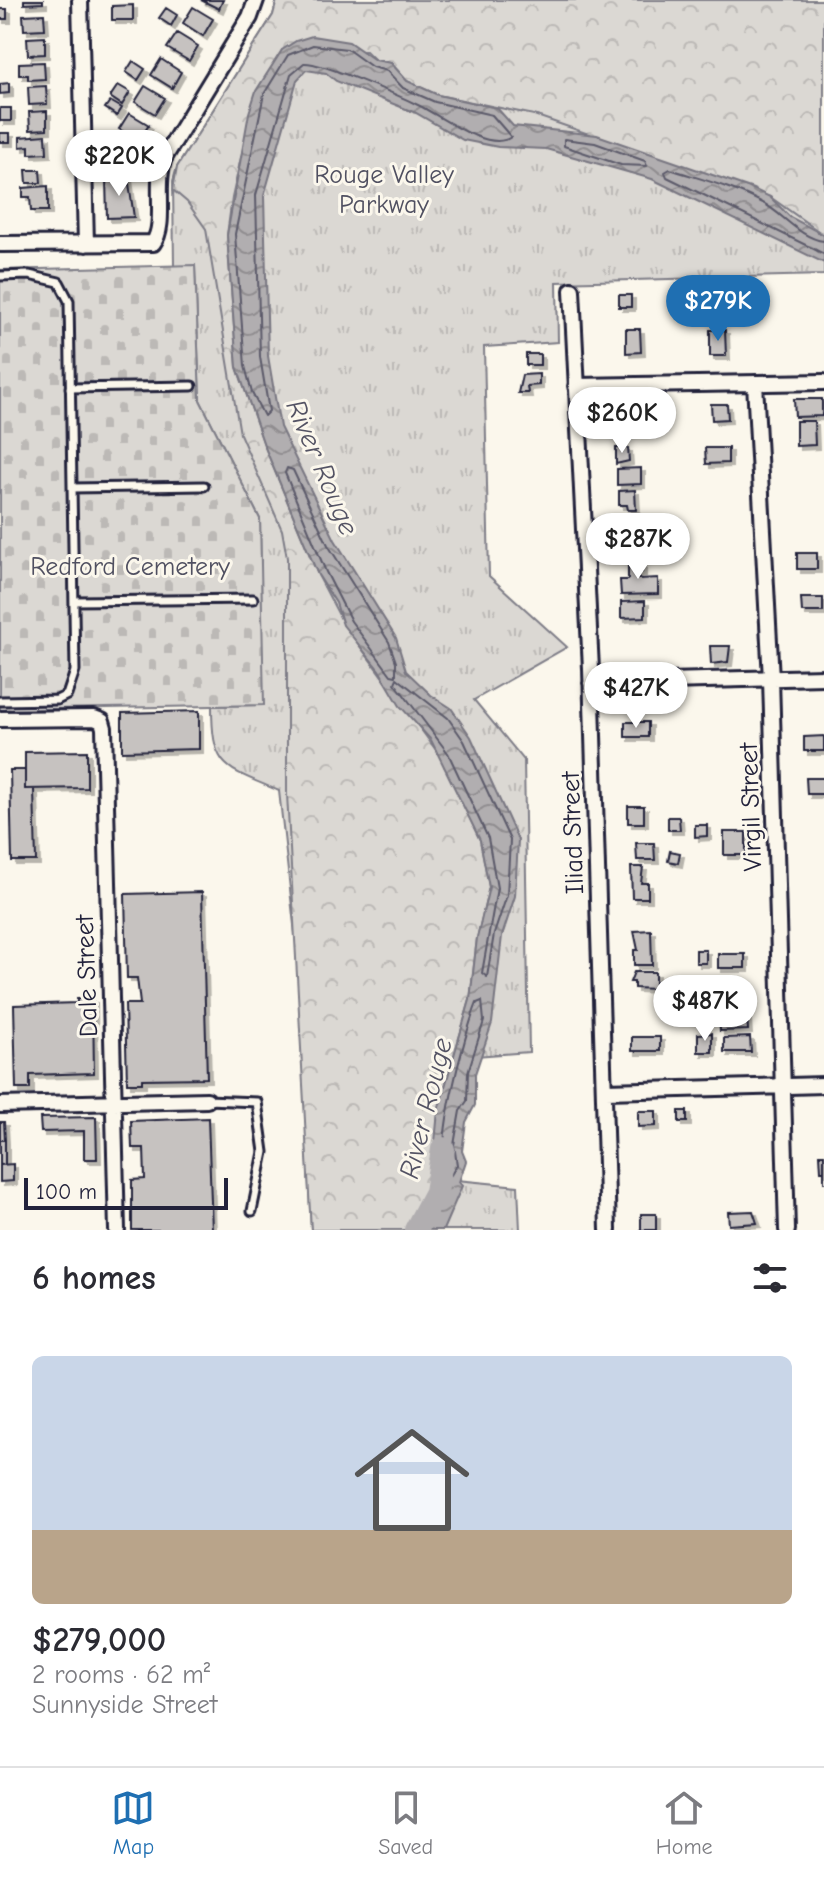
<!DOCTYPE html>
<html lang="en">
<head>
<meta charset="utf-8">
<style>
	:root { --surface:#fff; --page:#f7f7f7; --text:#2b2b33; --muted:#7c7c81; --line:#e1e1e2; --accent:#1f6fb2 }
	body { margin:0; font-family:"Comic Neue",sans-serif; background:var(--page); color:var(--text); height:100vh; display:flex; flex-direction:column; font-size:30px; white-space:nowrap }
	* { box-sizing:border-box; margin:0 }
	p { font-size:26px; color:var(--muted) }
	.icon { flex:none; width:44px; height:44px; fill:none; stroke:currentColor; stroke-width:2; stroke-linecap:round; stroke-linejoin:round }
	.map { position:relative; height:1230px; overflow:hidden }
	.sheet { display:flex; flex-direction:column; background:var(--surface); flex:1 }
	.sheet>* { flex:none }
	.scale { position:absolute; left:24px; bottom:20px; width:204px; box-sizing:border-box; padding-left:8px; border:4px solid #22223b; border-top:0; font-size:22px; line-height:28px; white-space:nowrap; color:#22223b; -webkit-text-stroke:6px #fbf7ec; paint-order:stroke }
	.price { position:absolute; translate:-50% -68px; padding:0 18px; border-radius:28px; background:#fff; color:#222; font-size:26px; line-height:52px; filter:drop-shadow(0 2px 4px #0008) }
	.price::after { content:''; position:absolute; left:50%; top:48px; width:24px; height:18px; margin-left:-12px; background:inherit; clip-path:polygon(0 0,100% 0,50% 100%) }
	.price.active { background:var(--accent); color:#fff }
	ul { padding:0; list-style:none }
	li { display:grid; align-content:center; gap:16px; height:424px; padding:0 32px }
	li span { display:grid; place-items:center; height:248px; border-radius:12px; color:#555 }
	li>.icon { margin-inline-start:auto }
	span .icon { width:144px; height:144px; fill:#fffc; stroke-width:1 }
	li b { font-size:34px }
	h2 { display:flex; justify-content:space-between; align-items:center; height:96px; padding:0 32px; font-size:34px }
	.menu { display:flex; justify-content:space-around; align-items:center; height:112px; border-top:2px solid var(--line); background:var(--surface); font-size:22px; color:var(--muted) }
	.menu a { display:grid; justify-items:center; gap:4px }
	.menu .active { color:var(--accent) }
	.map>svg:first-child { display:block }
</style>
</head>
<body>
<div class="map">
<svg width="824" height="1230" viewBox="0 0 824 1230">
	<defs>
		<pattern id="grass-tufts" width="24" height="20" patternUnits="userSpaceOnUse" patternTransform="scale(2)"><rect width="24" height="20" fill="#dbd8d3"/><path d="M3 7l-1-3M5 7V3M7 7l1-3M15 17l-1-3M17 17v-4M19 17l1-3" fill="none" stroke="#bcb9b6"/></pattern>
		<pattern id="forest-crowns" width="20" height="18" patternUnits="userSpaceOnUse" patternTransform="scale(2)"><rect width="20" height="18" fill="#dbd8d3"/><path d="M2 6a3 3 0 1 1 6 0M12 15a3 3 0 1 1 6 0" fill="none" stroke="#bcb9b6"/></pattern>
		<pattern id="cemetery-stones" width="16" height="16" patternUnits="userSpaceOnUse" patternTransform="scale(2)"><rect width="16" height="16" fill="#dbd8d3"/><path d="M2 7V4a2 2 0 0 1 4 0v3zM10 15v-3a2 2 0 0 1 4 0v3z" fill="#bcb9b6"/></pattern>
		<pattern id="water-waves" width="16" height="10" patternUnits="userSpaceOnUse" patternTransform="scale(2)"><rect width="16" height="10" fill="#b1aeb0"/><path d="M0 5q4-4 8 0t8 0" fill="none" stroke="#908d90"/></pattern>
		<filter id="shadow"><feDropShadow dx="4" dy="4" stdDeviation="0" flood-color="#0004"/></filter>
	</defs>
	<rect width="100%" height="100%" fill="#fbf7ec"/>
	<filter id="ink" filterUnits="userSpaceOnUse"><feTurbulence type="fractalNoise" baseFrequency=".0125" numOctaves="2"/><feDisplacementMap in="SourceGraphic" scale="16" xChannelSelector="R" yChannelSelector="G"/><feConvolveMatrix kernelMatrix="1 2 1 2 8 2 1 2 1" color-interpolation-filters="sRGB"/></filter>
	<g filter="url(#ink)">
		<path fill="url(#grass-tufts)" stroke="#7e7d87" stroke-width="2" d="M 277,0 L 824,0 L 824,275 L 557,282 L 558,342 L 484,347 L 489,576 L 567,647 L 474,700 L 524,760 L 529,1052 L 448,1058 L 426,1177 L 518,1186 L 520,1230 L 311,1230 L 298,961 L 279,791 C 224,767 212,769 212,706 L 263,705 L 260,519 L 200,400 L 195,266 L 174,266 L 173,181 L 177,167 L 273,15 Z"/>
		<path fill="url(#forest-crowns)" stroke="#7e7d87" stroke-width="2" d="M 277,0 L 824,0 L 824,235 L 770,197 L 534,115 L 438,95 L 407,81 L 391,63 L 375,60 L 366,51 L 282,50 L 246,135 L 232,198 L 227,235 L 237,367 L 264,445 L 318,575 L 343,623 L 441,757 L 480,840 L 489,887 L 477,938 L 470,1000 L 438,1111 L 434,1184 L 410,1230 L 311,1230 L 287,794 L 287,558 L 282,530 L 240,434 L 206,229 L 187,202 L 173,190 L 177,167 L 273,15 Z"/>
		<path fill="url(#cemetery-stones)" stroke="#7e7d87" stroke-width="2" d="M 195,265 L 200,400 L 260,519 L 264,705 L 0,710 L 0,270 Z"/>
		<path fill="url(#water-waves)" stroke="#787681" stroke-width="2" d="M 312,36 L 349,42 L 375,60 L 391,63 L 407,81 L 438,95 L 497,108 L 513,126 L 597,135 L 753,189 L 770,197 L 790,217 L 824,235 L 824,263 L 652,179 L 546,149 L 498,147 L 463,140 L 416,113 L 336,81 L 326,73 L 306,70 L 297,80 L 264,196 L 268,356 L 280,427 L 335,540 L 396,638 L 406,671 L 431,695 L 451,708 L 471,737 L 518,840 L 515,896 L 502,936 L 492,1023 L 475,1074 L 475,1105 L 466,1122 L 462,1151 L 466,1161 L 459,1182 L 462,1186 L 443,1230 L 418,1230 L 430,1216 L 439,1192 L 434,1153 L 438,1111 L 470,1000 L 477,938 L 489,887 L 480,840 L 431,740 L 400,706 L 379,670 L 343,625 L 336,603 L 318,575 L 264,445 L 237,367 L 227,235 L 249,113 L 256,91 L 282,50 L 296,41 Z"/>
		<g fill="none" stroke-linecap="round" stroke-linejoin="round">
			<path stroke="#5b5a6a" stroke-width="2" d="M 313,45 L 347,49 L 372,67 L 387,71 L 403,88 L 435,102 L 492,115 L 511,137 C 489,153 440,116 420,106 C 400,96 322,62 304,63 L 291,74 L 256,195 L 260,357 L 269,411 L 264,416 L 252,393 L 245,366 L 235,234 L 264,94 L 288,55 Z
				M 564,139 L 595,143 L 645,161 L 647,166 L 621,165 L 564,146 Z
				M 824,241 C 799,238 782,212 761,202 C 733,187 700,179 670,169 L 665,172 L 667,177 L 824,254
				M 287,468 L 293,470 L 328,545 L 389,642 L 396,662 L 396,676 L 391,675 L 351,621 L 326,572 L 285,473 Z
				M 397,678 L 448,718 L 464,741 L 510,840 L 507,895 L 494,934 L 487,977 L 482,973 L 497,888 L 488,838 L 448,753 L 395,683 Z
				M 482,1001 L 484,1021 L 468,1072 L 467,1101 L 460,1111 L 454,1145 L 457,1165 L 449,1178 C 431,1154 465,1033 477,1003 Z"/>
			<path stroke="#b1aeb0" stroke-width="24" d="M 416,1230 L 436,1192 L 443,1149"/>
		</g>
		<path fill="#c6c2c0" stroke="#22223b" stroke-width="2" filter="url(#shadow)" d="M 24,0 L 43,0 L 43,3 L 24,4 Z
			M 201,0 L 223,0 L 219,9 Z
			M 133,5 L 133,20 L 112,20 L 112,6 Z
			M 193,7 L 213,19 L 203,36 L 183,23 Z
			M 166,8 L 177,15 L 171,26 L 159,18 Z
			M 0,9 L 7,9 L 7,19 L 0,19 Z
			M 44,14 L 45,29 L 24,30 L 23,15 Z
			M 177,33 L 198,46 L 189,61 L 167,48 Z
			M 45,37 L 45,54 L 28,55 L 27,38 Z
			M 161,59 L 181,72 L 172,88 L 151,75 Z
			M 133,61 L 145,69 L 138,80 L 126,72 Z
			M 44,62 L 45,79 L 28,80 L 28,75 L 19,75 L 19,63 Z
			M 9,83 L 9,93 L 0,94 L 0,84 Z
			M 118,85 L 130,92 L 122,105 L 110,97 Z
			M 46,86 L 47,104 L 29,105 L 28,87 Z
			M 145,86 L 165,98 L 155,114 L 135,102 Z
			M 110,101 L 122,108 L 117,116 L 105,108 Z
			M 0,108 L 11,108 L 11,121 L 0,121 Z
			M 47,111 L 47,129 L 30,130 L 29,112 Z
			M 129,113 L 149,125 L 138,141 L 119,129 Z
			M 0,133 L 10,133 L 10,142 L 0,142 Z
			M 46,135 L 47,153 L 29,154 L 29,146 L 20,147 L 20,137 Z
			M 26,170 L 40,170 L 41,183 L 27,183 Z
			M 128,177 L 134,217 L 107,218 L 106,178 Z
			M 48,186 L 48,211 L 31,211 L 30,197 L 23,197 L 23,188 Z
			M 711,294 L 729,294 L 729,310 L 711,311 Z
			M 619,295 L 631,295 L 631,307 L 619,307 Z
			M 626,329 L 640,329 L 641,352 L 626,353 Z
			M 710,330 L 725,330 L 726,356 L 710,356 Z
			M 526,354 L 540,354 L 540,365 L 526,365 Z
			M 539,374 L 539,385 L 527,386 L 528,393 L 518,393 L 522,375 Z
			M 794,399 L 822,399 L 822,416 L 795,417 Z
			M 640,404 L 640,418 L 615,418 L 614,405 Z
			M 711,404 L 727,404 L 728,419 L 712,420 Z
			M 653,410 L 662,410 L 662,421 L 653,421 Z
			M 796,421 L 814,421 L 815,445 L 796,446 Z
			M 616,448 L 628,448 L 629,461 L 616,464 Z
			M 705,448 L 728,448 L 728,463 L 706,464 Z
			M 641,468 L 641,484 L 617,485 L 617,469 Z
			M 635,490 L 636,510 L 628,510 L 627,505 L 619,505 L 619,491 Z
			M 797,553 L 817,553 L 817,569 L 797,569 Z
			M 628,559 L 642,559 L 642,572 L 637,572 L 638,579 L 658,578 L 658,594 L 621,595 L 620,580 L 628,580 Z
			M 801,598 L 823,598 L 823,612 L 802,612 Z
			M 645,601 L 645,617 L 621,618 L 621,602 Z
			M 710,646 L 730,646 L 728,662 L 711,664 Z
			M 199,711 L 199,749 L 122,751 L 122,713 Z
			M 625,722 L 648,722 L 648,737 L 625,737 Z
			M 824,736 L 824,751 L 804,751 L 804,737 Z
			M 87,751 L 87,788 L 25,789 L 25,752 Z
			M 10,770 L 25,770 L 25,789 L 34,789 L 36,861 L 12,861 Z
			M 806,778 L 824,778 L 824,794 L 807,794 Z
			M 628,806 L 644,806 L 644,823 L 628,823 Z
			M 668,817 L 679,817 L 680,830 L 668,830 Z
			M 695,825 L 707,825 L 707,836 L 695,837 Z
			M 724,832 L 746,832 L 746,855 L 724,855 Z
			M 636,843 L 654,843 L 655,860 L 637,860 Z
			M 670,851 L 680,853 L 678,863 L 668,861 Z
			M 631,867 L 643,867 L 641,883 L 648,883 L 648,898 L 632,898 Z
			M 202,892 L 207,1078 L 142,1079 L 142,1083 L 127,1083 L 125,1004 L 140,1004 L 137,978 L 127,978 L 125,894 Z
			M 651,930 L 652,965 L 634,965 L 634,950 L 638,950 L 634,931 Z
			M 696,950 L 706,950 L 706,963 L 696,963 Z
			M 718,954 L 745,954 L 745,968 L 718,968 Z
			M 634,972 L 655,972 L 655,989 L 634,988 L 634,982 L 630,982 Z
			M 77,999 L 93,999 L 94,1073 L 30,1075 L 30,1089 L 16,1089 L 14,1005 L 77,1003 Z
			M 719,1016 L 747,1016 L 748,1030 L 720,1031 Z
			M 712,1033 L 712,1052 L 698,1052 L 698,1034 Z
			M 632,1037 L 660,1037 L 660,1051 L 632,1051 Z
			M 750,1037 L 751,1052 L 724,1052 L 724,1038 Z
			M 638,1111 L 656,1111 L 656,1126 L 638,1127 Z
			M 679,1111 L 687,1111 L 687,1122 L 679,1122 Z
			M 96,1117 L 97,1159 L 84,1159 L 84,1131 L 41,1132 L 40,1118 Z
			M 208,1118 L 212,1230 L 132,1230 L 132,1180 L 145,1179 L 144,1148 L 132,1148 L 131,1121 Z
			M 0,1122 L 4,1122 L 5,1140 L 0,1140 Z
			M 0,1140 L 5,1140 L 5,1165 L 0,1165 Z
			M 820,1154 L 824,1154 L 824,1183 L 824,1171 L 821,1171 Z
			M 13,1164 L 13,1181 L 0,1182 L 0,1165 Z
			M 753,1211 L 757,1223 L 729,1225 L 728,1212 Z
			M 641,1214 L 656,1214 L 656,1230 L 641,1230 Z"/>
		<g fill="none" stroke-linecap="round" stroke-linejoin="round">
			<g stroke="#22223b" stroke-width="13">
				<path id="lane" d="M 0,276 L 29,275 L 59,282 L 69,301 L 75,671 L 67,695 L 57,700 L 0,701
					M 70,388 L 192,386
					M 72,488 L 204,486
					M 74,601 L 253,599
					M 207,1100 L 257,1102 L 264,1152 L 252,1211"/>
			</g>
			<g stroke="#22223b" stroke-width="20">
				<path id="street" d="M 80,0 L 86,244
					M 0,244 L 153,243 C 167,225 154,183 164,158 L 250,17 L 256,0
					M 572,290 L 591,669 L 608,1230
					M 755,383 L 771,679 L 787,1230
					M 576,386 L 824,382
					M 591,683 L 824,677
					M 0,719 L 94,718 L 102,721 L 104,728 L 117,1230
					M 606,1091 L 824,1085
					M 0,1105 L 207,1100"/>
			</g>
			<use href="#lane" stroke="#fbf7ec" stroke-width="7"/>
			<use href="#street" stroke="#fbf7ec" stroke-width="14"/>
		</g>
	</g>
	<g text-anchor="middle" stroke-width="6" stroke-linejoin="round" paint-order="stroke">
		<g font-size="26" fill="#505061" stroke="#fbf7ec">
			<text x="384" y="183">Rouge Valley<tspan x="384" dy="30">Parkway</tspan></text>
			<text x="130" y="575">Redford Cemetery</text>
		</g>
		<g font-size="26" fill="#22223b" stroke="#fbf7ec">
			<text transform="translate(750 807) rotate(-92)" y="9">Virgil Street</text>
			<text transform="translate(572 833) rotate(-92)" y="9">Iliad Street</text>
			<text transform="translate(86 976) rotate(-92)" y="9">Dale Street</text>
		</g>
		<g font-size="28" font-style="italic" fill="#545364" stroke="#fbf7ec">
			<text transform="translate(323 467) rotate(67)" y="10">River Rouge</text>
			<text transform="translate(425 1108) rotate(-76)" y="10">River Rouge</text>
		</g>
	</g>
</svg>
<div class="scale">100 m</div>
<b class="price" style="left:119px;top:198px">$220K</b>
<b class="price active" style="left:718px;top:343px">$279K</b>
<b class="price" style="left:622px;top:455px">$260K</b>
<b class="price" style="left:638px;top:581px">$287K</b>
<b class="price" style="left:636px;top:730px">$427K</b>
<b class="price" style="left:705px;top:1043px">$487K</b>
</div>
<section class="sheet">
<h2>6 homes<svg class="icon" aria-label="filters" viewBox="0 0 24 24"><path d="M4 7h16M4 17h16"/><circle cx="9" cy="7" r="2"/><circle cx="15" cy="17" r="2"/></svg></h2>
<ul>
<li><span style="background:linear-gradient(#c9d6e8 70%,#b9a48a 0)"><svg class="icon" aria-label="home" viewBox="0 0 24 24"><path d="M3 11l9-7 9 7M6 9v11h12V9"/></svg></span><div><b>$279,000</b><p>2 rooms · 62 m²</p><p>Sunnyside Street</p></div></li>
</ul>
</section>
<nav class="menu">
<a class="active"><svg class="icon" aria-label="map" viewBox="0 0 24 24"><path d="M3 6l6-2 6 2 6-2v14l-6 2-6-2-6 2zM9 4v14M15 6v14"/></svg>Map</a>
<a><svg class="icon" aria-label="saved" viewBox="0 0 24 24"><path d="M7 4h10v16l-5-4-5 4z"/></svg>Saved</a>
<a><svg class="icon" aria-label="home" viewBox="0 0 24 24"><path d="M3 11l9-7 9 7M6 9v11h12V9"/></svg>Home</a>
</nav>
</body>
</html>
